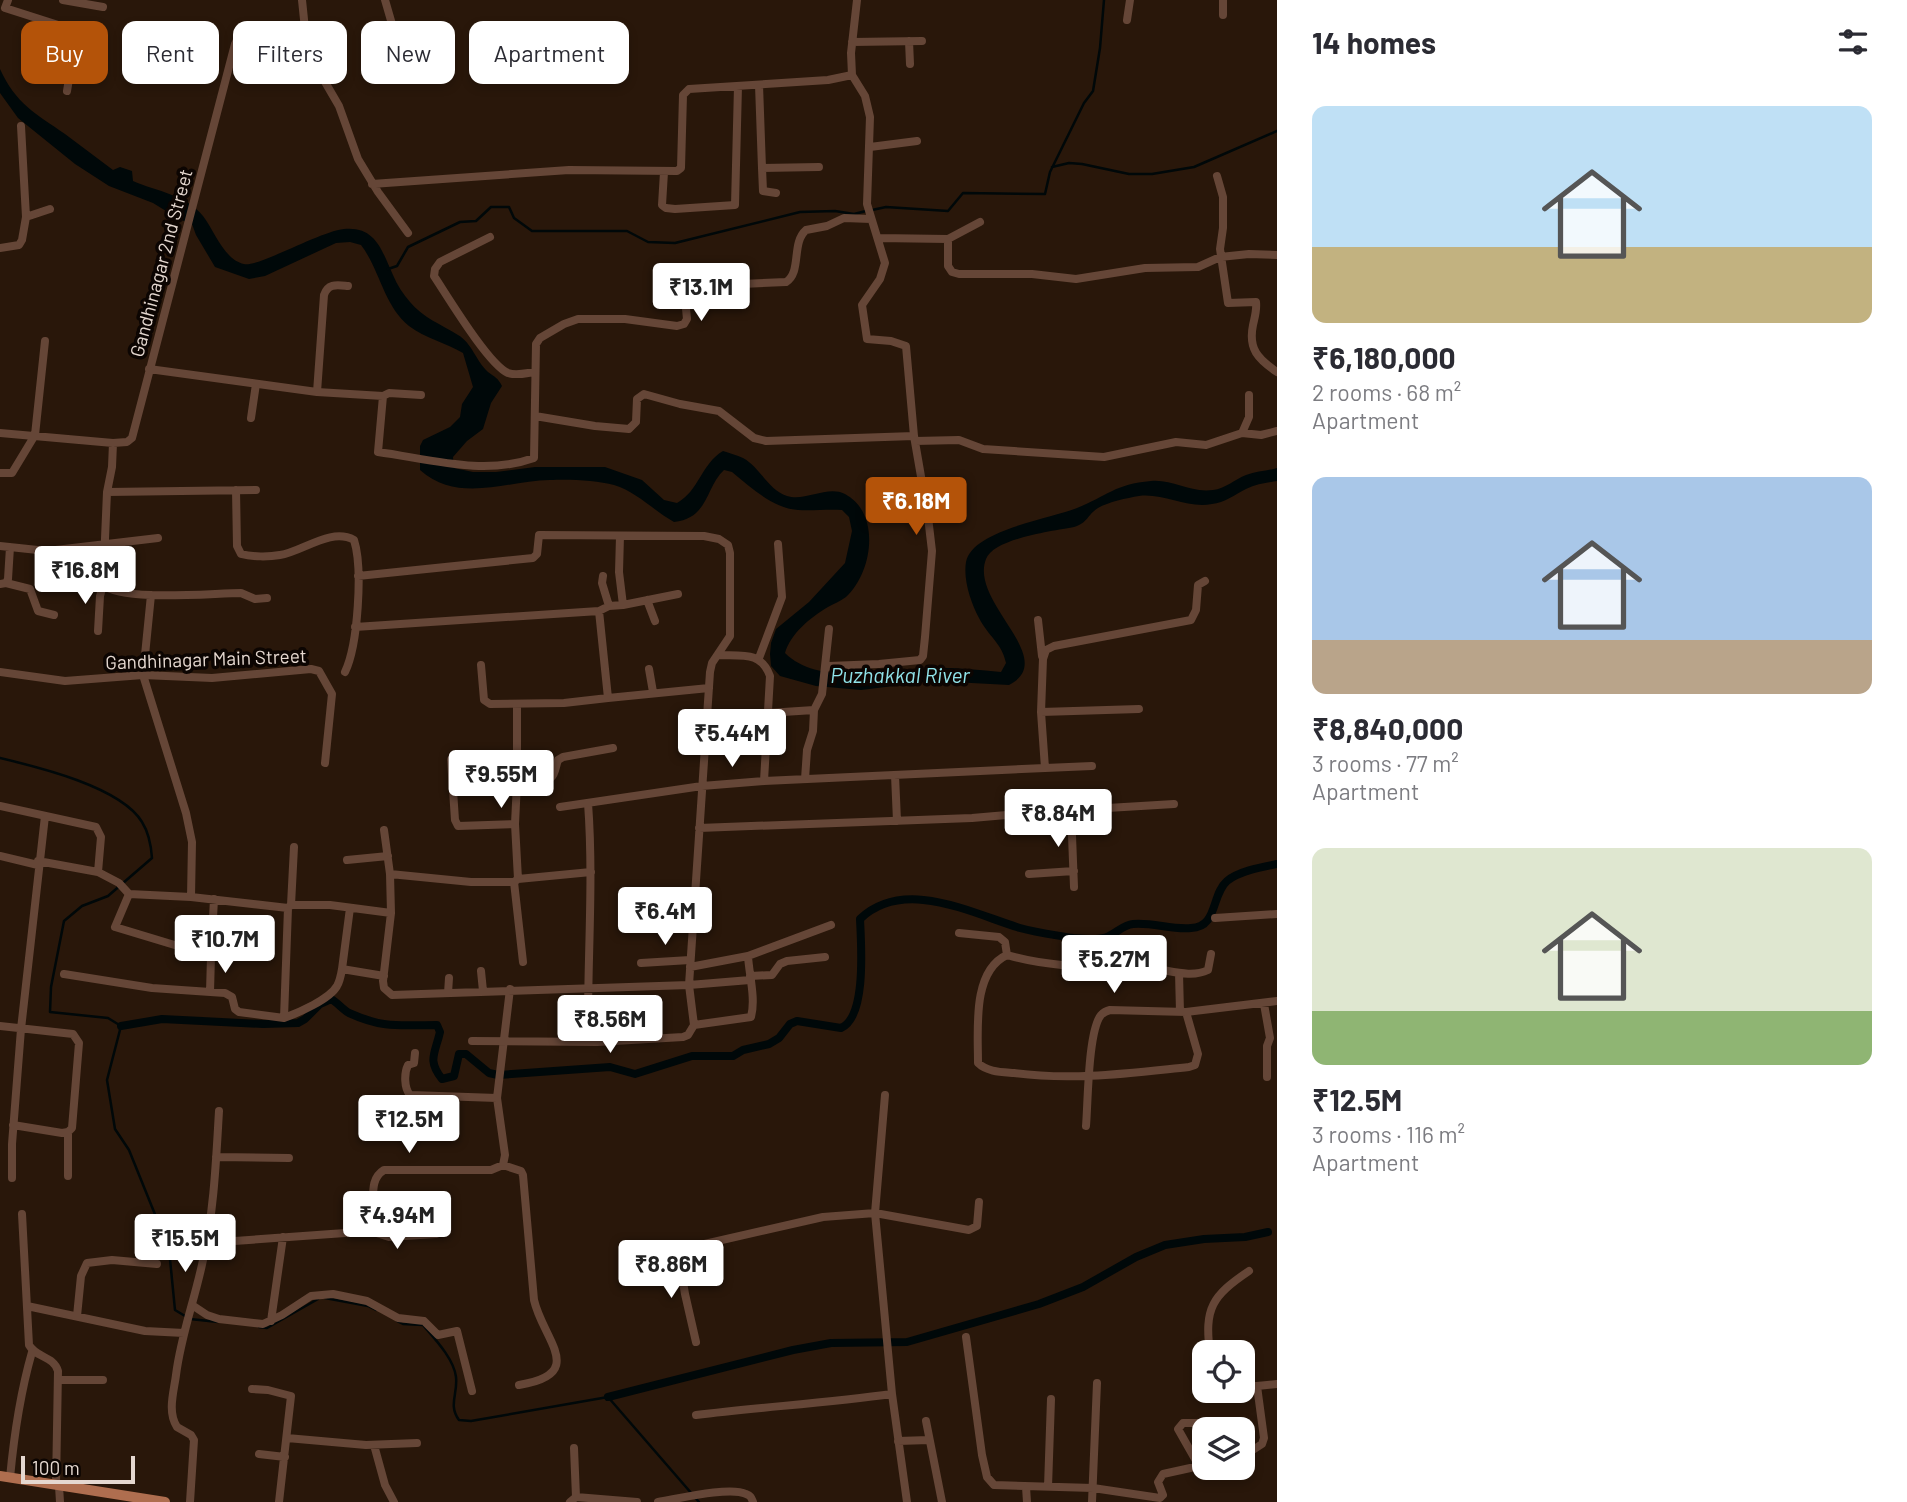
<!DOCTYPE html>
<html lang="en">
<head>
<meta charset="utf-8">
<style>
	:root { --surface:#fff; --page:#f2f2f3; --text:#2b2b33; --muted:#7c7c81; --accent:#b45309 }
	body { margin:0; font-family:Barlow,sans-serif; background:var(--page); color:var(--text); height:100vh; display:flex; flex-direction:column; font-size:26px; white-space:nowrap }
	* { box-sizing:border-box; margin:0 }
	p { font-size:23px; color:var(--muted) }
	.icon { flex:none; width:38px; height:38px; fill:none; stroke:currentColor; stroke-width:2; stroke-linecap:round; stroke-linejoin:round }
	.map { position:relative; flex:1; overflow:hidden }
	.sheet { display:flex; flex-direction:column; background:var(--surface); width:630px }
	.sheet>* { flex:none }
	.banner { position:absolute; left:21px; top:21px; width:665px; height:63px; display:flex; gap:14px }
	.fabs { position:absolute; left:1192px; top:1340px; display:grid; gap:14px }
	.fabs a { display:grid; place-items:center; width:63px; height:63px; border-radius:14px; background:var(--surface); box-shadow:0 4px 10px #0003; font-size:35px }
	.scale { position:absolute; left:21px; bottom:18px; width:114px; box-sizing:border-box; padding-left:7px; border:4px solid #e5d8d0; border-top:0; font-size:19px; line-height:24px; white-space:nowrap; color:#e5d8d0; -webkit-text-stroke:5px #0c0502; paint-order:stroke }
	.price { position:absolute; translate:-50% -60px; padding:0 16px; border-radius:7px; background:#fff; color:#222; font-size:23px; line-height:46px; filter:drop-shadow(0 2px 4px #0008) }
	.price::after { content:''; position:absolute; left:50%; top:42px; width:21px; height:16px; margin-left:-10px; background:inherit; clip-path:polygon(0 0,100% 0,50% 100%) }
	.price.on { background:var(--accent); color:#fff }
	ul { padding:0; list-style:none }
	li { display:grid; align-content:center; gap:14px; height:371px; padding:0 35px }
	li span { display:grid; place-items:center; height:217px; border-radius:14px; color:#555 }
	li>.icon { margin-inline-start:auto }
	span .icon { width:126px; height:126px; fill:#fffc; stroke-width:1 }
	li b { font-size:30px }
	h2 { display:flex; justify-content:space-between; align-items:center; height:84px; padding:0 35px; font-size:30px }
	.chip { padding:0 24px; border-radius:14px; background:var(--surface); box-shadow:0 4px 10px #0003; font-size:24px; line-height:63px }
	.chip.on { background:var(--accent); color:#fff }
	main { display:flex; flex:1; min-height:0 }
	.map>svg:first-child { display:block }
</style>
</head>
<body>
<main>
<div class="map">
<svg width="1277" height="1502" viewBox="0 0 1277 1502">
	<rect width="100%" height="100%" fill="#29170a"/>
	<path fill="#000809" d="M 0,69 C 16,104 35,113 65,134 C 81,146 97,158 113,170 L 120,167 L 132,171 L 133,181 C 158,192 185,194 203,216 C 214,230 224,260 244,264 C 260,267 318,232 344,229 C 376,226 382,251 393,275 C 397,285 403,294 410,302 C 422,317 442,325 458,335 C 472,343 476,361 488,372 C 495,377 498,378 502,386 L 491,403 L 483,429 L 467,441 L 453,457 L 454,468 L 473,472 L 496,472 L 535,467 L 605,467 L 642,480 L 664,500 L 677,503 C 699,491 701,464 723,451 C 729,453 737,455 743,458 C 760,467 768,490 787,496 C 805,502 827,485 845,494 C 881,513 873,572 846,597 C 841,601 833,604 828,607 C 810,618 791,633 785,653 C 819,687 888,669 931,668 C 954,667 977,670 1001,672 L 1006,663 C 1002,643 988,636 979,618 C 971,603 963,580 966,562 C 972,530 1050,519 1077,508 C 1107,496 1115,484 1151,481 C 1173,479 1189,493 1213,490 C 1225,489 1235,479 1246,475 C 1256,471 1267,471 1277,468 L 1277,481 C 1266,483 1256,484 1246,489 C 1236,494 1224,503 1212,504 C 1188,509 1164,493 1139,496 C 1127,498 1108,502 1098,508 C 1087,515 1088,523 1074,527 C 1054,531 994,538 986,559 C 969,603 1060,658 1009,685 L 934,681 L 861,690 L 816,686 L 780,676 L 771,666 L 770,654 L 771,643 L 776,629 L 809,602 L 845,563 L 852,531 L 849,517 L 842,510 C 827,509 812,511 798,510 C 772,508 752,488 732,472 L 724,470 C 705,488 709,518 674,522 C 654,511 637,492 614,485 C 597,480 568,479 550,480 C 505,481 459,504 420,470 L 420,446 L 423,440 L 450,427 L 460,417 L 462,404 L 473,387 L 463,353 C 446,343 425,338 409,326 C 384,306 380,270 361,245 L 350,242 L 336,243 L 265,276 L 249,279 L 215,267 L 196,235 L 192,224 L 179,219 L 153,203 L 109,186 L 75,164 L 18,118 L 0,93 Z"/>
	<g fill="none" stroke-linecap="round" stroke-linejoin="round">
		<path stroke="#000809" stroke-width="2.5" d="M 1052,167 L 1069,163 L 1082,164 L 1129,174 L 1152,174 L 1194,167 L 1277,131
			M 872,210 L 886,207 L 948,211 L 963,193 L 1045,194 L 1050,172 L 1084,103 L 1093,91 L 1100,48 L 1104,0
			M 388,269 L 397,266 L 408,247 L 460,222 L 476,221 L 491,207 L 509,207 L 514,218 L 532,231 L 627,231 L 648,242 L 675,243 L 800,212 L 835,211 L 854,214 L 866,211
			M 0,758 C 38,767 121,787 142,822 C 149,833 151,844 152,858 L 108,896 L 82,906 L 64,921 L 51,987 L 50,1012 L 108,1018 L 121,1026 L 107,1080 L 115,1129 L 129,1150 L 169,1249 L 175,1310 L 190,1319 L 218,1322
			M 325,1298 L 368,1306 L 376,1310
			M 397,1321 L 403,1324 L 423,1325 C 435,1339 454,1359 456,1377 C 458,1394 448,1405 459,1420 L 471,1421 L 608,1397 L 699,1502
			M 259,1327 L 267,1328 L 318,1299"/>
		<path stroke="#000809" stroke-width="8" d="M 121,1026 L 162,1019 L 263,1024 L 298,1023 L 305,1019 L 320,1004 L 331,999 C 338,1003 342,1009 349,1013 C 384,1029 401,1025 437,1025 L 440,1032 C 435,1054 427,1060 442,1079 L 454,1076 L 459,1054 L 466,1054 L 489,1073 L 498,1075 L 610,1067 L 635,1074 L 692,1056 L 733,1056 L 743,1050 L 769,1044 L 779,1038 L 790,1024 L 797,1021 L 841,1028 C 867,1017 861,943 860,919 C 904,877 971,913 1020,928 C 1037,933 1056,935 1073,938 C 1084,939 1099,941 1109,936 C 1118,932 1123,925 1133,924 C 1152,922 1172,930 1191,928 C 1218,927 1211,895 1227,881 C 1239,871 1262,867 1277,864
			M 608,1397 L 793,1350 L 831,1343 L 907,1342 L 1039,1304 L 1083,1287 L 1136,1257 L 1165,1245 L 1204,1239 L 1245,1237 L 1268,1232"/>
		<path stroke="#654637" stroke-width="8" d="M 8,0 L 5,8 L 77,31 L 67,91
			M 63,0 L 103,7
			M 302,0 L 305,29 L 314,63 L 339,106 L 358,159 L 378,192 L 408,233
			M 385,0 L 394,31
			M 1223,0 L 1223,15
			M 1127,20 L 1130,0
			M 77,31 L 103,36
			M 909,41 L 910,64
			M 852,42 L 922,41
			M 759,85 L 762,168 L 819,167
			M 21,126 L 26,217
			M 870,147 L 917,141
			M 762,168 L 763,191 L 776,193
			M 664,172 L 662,205 L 666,208 L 675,209 L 735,205 L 738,86
			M 1217,176 L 1223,197 L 1223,228 L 1220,249 L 1228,303 L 1256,302 C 1257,310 1255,316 1253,325 C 1248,349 1258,359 1277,372
			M 372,184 L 569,170 L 677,171 L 681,168 L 683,95 L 689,89 L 828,80 L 852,75
			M 490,237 L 440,262 L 435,269 L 434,276 C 448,297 488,364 508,373 C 517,376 526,373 535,372
			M 878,238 L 948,239 L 948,266 L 952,272 L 959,274 L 1032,274 L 1076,279 L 1145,268 L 1198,267 L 1220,257 L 1249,254 L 1277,255
			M 948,239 L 980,222
			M 0,248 L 19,245 L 22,240 L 26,217 L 50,209
			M 149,369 L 317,392 L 383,396 L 378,452 C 429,459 484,476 534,458 L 536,344 L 540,338 L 564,324 L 578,319 L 625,319 L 677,326 L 684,324 L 687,319 L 685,298 L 691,294 L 742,284 L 786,282 C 802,272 791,243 806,230 L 827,226 L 844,218 L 871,219
			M 317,392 L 324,295 C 328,283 337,285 348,286
			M 383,396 L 389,393 L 421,395
			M 535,416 L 595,426 L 629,429 L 636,422 L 637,399 L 644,394 L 680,404 L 719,411 L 754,438 L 766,441 L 914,436
			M 251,418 L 256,384
			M 0,433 L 113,443 L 127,442 L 132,438 L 235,44 L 239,36 L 246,32 L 297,36 L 303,34 L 305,29
			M 1242,433 L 1261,435 L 1277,431
			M 915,441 L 959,440 L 983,449 L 1104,457 L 1176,442 L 1206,445 L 1242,433 L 1249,417 L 1249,395
			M 113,443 L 112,467 L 107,492 L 103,585 C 123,602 212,593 241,593 L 255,599 L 267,598
			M 0,473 L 12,473 L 35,435 L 45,341
			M 236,490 L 237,546 L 241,554 C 252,557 269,557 280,555 C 302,552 331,527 354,540 C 363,568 358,645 345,672
			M 107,492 L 256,490
			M 0,546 L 47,551 L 158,538
			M 358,576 L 533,558 L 537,554 L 539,535 L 704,536 L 719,539 L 728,545 L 730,553 L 730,636 L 712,663 L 710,672 L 689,985 L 392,995 L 384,988 L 383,981 L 391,913
			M 603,576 L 602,583 L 609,606
			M 6,583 L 30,589 L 38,611 L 54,615
			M 0,584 L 6,583 L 8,579 L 10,547
			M 151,595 L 143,675 L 186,813 L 192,842 L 191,897
			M 647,600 L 655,621
			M 623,605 L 678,594
			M 1038,620 L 1042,656
			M 355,627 L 599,611
			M 98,631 L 100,596 L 103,585
			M 718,655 C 742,656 761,651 770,676 L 764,781
			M 759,658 L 782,597 L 778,544
			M 481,665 L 484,700 L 490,704 L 564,703 L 608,698 L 599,611 L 609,606 L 623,605 L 619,572 L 620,536
			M 649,669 L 653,692
			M 825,669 L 829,666 L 879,664 L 920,660 L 923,656 L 925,637 L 932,551 L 928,517 L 914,436 L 906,346 L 891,341 L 867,339 L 862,305 L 880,279 L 885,263 L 867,204 L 870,117 L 865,96 L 852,75 L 851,53 L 857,0
			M 0,672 L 65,681 L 143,675 L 212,678 L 311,669 L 319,671 L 332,694 L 325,763
			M 608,698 L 709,688
			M 517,705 L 517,782 L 547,780 C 556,776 555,768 558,760 L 563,757 L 613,748
			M 1041,712 L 1043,659 L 1046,650 L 1054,646 L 1191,620 L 1196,610 L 1198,585 L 1205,581
			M 768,713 L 814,710
			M 451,760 L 455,820 L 458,826 L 515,824
			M 1045,768 L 1092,766
			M 895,775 L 897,821
			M 805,779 L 807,750 L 813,731 L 814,710 L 822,694 L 829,629
			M 453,782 L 517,782 L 515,824 L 518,879 L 514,882 L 523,962
			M 588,803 C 594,883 587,962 588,1042
			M 0,806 L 96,827 L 101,837 L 98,872 L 119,883 L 129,894 L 191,897 L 288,908 L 291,905 L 294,847
			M 560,807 L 702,786 L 764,781 L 1045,768 L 1041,712 L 1139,709
			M 1071,810 L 1074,887
			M 699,828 L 972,818 L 1041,812 L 1174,804
			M 384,830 L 390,874
			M 0,856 L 38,865
			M 347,860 L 388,856
			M 38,861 L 98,872
			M 1029,874 L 1074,871
			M 518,879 L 591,872
			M 129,894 L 115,927 L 211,956 L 214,899
			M 291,905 L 330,905 L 391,913 L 390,874 L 471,882 L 514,882
			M 1215,918 L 1277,914
			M 959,933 L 999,937 L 1005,942 L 1007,955 C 1055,969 1099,966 1148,968 C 1167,969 1190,979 1208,970 L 1211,954
			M 1007,955 C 972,971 978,1029 978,1063 C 987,1072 1002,1072 1014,1073 C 1073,1081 1130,1073 1189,1067 L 1195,1065 L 1198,1054 L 1186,1012
			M 748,956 C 749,974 756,999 751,1017 L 694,1025 L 689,985 L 750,980
			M 641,963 L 690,960
			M 690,967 L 748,956 L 831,925
			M 342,969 L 350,908
			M 481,971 L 483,991
			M 1179,973 L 1180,1012
			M 64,974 L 152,988 L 225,993 L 232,997 L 235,1009 L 239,1012 L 284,1018 L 288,908
			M 750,976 L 772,975 L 780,964 L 787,961 L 825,957
			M 210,992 L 211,956
			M 448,993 L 449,978
			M 1264,1004 L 1270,1038 L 1267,1046 L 1267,1077
			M 284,1018 C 298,1013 330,999 337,986 C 340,981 341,975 342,969 L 384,976
			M 0,1026 L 73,1034 L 79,1043 L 72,1128 L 68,1132 L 62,1133 L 13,1125
			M 472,1041 L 597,1042 L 683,1037 L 688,1035 L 694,1025
			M 415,1053 L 414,1063 L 408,1065 C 404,1073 404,1088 410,1095 L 497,1098
			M 885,1095 L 875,1213 L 892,1394 L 907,1502
			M 1086,1126 C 1088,1103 1088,1031 1101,1015 C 1104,1012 1106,1011 1110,1010 L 1186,1012 L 1277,1001
			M 216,1157 L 289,1158
			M 503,1165 L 521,1171 L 523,1175 L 534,1300 C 543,1340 588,1374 519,1385
			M 68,1176 L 68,1132
			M 12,1178 L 12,1144 L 21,1029 L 45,816
			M 22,1214 L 29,1345 C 36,1358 54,1356 58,1371 L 56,1485
			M 364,1229 L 389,1237 L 436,1234
			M 206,1243 L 359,1232 C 386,1219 361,1184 384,1170 L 491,1170 L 503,1165 L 505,1155 L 497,1098 L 510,989
			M 678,1251 L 685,1294 L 696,1342
			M 639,1259 L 823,1217 L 875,1213 L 969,1230 L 977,1226 L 979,1202
			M 192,1305 L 207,1315 L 219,1319 L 263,1324 L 282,1315 L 311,1296 L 333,1294 L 367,1301 L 398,1318 L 424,1321 L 438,1335 L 457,1331 L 472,1391
			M 27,1306 L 145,1331 L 184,1333
			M 77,1316 L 81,1276 L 87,1263 L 112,1260 L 157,1264
			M 271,1321 L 283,1237
			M 966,1337 L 982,1455 L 987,1477 L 994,1485 L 1093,1488 L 1160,1498 L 1163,1495 L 1158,1482 L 1163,1474 L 1204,1465
			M 1210,1353 C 1204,1308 1212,1296 1249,1271
			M 58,1380 L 103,1380
			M 1242,1386 L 1257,1386 L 1264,1438 L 1262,1444 L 1242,1457
			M 1257,1386 L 1277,1384
			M 252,1389 L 268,1390 L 291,1396 L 279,1502
			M 696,1415 C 761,1407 827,1403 892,1394
			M 926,1421 L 942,1502
			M 1196,1423 L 1183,1423 L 1178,1429 L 1199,1466
			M 287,1438 L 366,1445 L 417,1443
			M 898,1441 L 929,1440
			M 374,1445 L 385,1485 L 394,1502
			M 574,1448 L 576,1497
			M 259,1454 L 285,1457
			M 10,1478 C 14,1435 20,1394 32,1352
			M 59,1486 L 60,1502
			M 1026,1487 L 1027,1502
			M 1048,1487 L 1051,1399
			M 190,1502 L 194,1440 L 191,1435 L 177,1427 C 167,1412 174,1391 176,1375 C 181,1335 195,1299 203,1260 C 214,1211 216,1161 219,1111
			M 570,1502 L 576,1497 L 637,1502
			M 658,1502 C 677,1499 730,1486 746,1494 C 751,1496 751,1497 753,1502
			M 1092,1502 L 1097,1383"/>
		<path stroke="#af6e4f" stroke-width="10" d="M 0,1476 L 165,1502"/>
	</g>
	<g text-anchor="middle" stroke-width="7" stroke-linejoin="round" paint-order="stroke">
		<g font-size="19" fill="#e5d8d0" stroke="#0c0502">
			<text transform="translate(161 263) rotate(-75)" y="7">Gandhinagar 2nd Street</text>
			<text transform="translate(206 659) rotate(-2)" y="7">Gandhinagar Main Street</text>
		</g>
		<g font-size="21" font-style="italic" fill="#90e3e9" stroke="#0c0502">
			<text x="900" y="683">Puzhakkal River</text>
		</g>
	</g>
</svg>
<div class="fabs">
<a><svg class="icon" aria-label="locate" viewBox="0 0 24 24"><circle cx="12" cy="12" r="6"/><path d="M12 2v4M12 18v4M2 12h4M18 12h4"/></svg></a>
<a><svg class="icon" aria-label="layers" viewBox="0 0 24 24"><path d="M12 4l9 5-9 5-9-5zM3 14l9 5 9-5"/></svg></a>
</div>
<div class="scale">100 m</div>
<b class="price" style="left:701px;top:323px">₹13.1M</b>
<b class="price on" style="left:916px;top:537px">₹6.18M</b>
<b class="price" style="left:85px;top:606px">₹16.8M</b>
<b class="price" style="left:732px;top:769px">₹5.44M</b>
<b class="price" style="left:501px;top:810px">₹9.55M</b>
<b class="price" style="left:1058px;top:849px">₹8.84M</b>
<b class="price" style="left:665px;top:947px">₹6.4M</b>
<b class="price" style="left:225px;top:975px">₹10.7M</b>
<b class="price" style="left:1114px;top:995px">₹5.27M</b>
<b class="price" style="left:610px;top:1055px">₹8.56M</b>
<b class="price" style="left:409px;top:1155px">₹12.5M</b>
<b class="price" style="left:397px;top:1251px">₹4.94M</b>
<b class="price" style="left:185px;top:1274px">₹15.5M</b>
<b class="price" style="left:671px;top:1300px">₹8.86M</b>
<div class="banner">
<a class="chip on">Buy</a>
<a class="chip">Rent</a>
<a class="chip">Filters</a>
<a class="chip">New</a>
<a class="chip">Apartment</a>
</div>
</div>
<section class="sheet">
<h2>14 homes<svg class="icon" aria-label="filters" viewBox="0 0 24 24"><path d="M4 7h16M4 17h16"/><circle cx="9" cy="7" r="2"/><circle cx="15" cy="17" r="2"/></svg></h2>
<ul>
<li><span style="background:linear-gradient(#bfe0f5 65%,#c2b280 0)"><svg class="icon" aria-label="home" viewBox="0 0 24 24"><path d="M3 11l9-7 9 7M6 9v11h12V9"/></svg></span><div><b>₹6,180,000</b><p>2 rooms · 68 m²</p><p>Apartment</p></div></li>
<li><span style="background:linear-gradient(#a9c7e8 75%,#b9a48a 0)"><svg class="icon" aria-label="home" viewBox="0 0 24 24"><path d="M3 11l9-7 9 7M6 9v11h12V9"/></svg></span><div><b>₹8,840,000</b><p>3 rooms · 77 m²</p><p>Apartment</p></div></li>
<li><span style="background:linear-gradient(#dfe7d0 75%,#8fb573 0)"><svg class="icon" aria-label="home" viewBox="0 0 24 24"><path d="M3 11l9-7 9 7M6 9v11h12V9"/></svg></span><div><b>₹12.5M</b><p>3 rooms · 116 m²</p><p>Apartment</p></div></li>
</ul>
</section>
</main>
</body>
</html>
